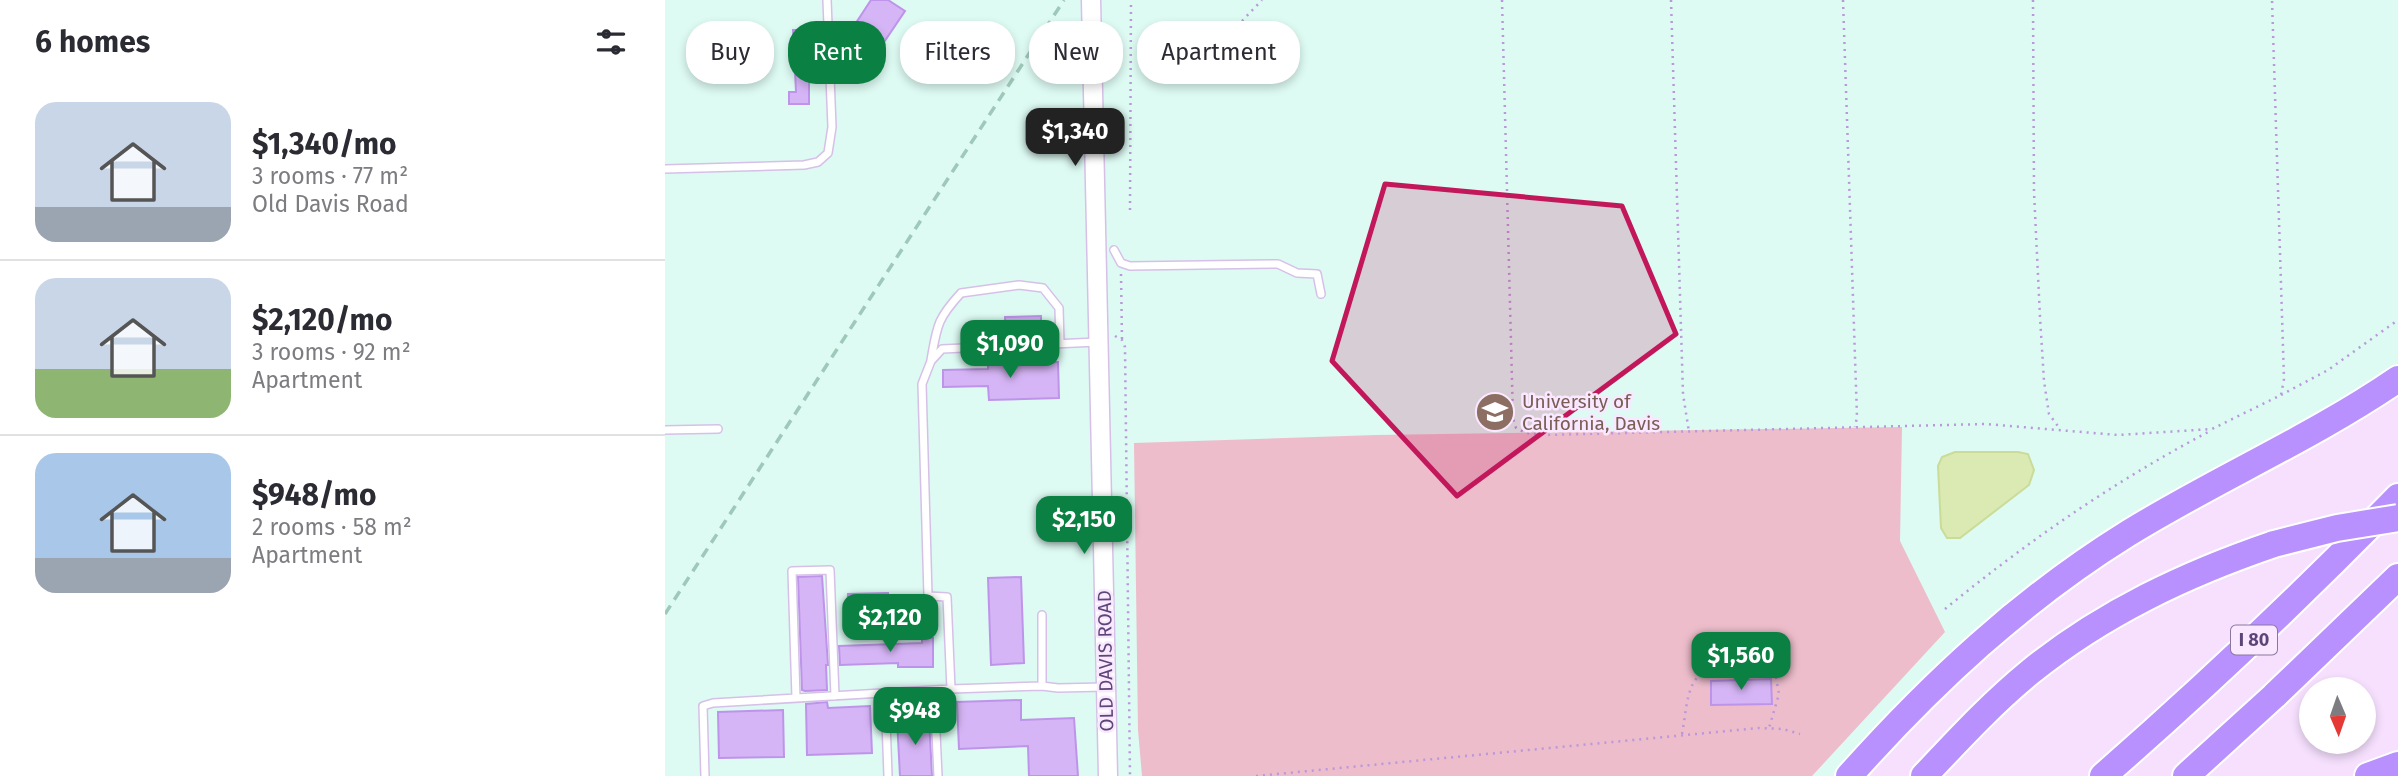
<!DOCTYPE html>
<html lang="en">
<head>
<meta charset="utf-8">
<style>
	:root { --surface:#fff; --page:#f7f7f7; --text:#2b2b33; --muted:#7c7c81; --line:#e1e1e2; --accent:#0b8043 }
	body { margin:0; font-family:"Fira Sans",sans-serif; background:var(--page); color:var(--text); height:100vh; display:flex; flex-direction:column; font-size:26px; white-space:nowrap }
	* { box-sizing:border-box; margin:0 }
	p { font-size:23px; color:var(--muted) }
	.icon { flex:none; width:38px; height:38px; fill:none; stroke:currentColor; stroke-width:2; stroke-linecap:round; stroke-linejoin:round }
	.map { position:relative; flex:1; overflow:hidden }
	.side { display:flex; flex-direction:column; background:var(--surface); width:665px }
	.side>* { flex:none }
	.guide { position:absolute; left:21px; top:21px; width:665px; height:63px; display:flex; gap:14px }
	.needle { width:46px; rotate:178deg }
	.controls { position:absolute; left:1634px; top:677px; display:grid; gap:14px }
	.controls a { display:grid; place-items:center; width:77px; height:77px; border-radius:50%; background:var(--surface); box-shadow:0 4px 10px #0003; font-size:35px }
	.price { position:absolute; translate:-50% -60px; padding:0 16px; border-radius:14px; background:var(--accent); color:#fff; font-size:23px; line-height:46px; filter:drop-shadow(0 2px 4px #0008) }
	.price::after { content:''; position:absolute; left:50%; top:42px; width:21px; height:16px; margin-left:-10px; background:inherit; clip-path:polygon(0 0,100% 0,50% 100%) }
	.price.active { background:#222; color:#fff }
	ul { padding:0; list-style:none }
	li { display:flex; align-items:center; gap:21px; height:175px; padding:0 35px }
	li+li { border-top:2px solid var(--line) }
	li span { display:grid; place-items:center; flex:none; width:196px; height:140px; border-radius:21px; color:#555 }
	li>.icon { margin-inline-start:auto }
	span .icon { width:84px; height:84px; fill:#fffc; stroke-width:1 }
	li b { font-size:30px }
	h2 { display:flex; justify-content:space-between; align-items:center; height:84px; padding:0 35px; font-size:30px }
	.pill { padding:0 24px; border-radius:28px; background:var(--surface); box-shadow:0 4px 10px #0003; font-size:24px; line-height:63px }
	.pill.active { background:var(--accent); color:#fff }
	main { display:flex; flex:1; min-height:0 }
	.map>svg:first-child { display:block }
</style>
</head>
<body>
<main>
<section class="side">
<h2>6 homes<svg class="icon" aria-label="filters" viewBox="0 0 24 24"><path d="M4 7h16M4 17h16"/><circle cx="9" cy="7" r="2"/><circle cx="15" cy="17" r="2"/></svg></h2>
<ul>
<li><span style="background:linear-gradient(#c9d6e8 75%,#9aa5b1 0)"><svg class="icon" aria-label="home" viewBox="0 0 24 24"><path d="M3 11l9-7 9 7M6 9v11h12V9"/></svg></span><div><b>$1,340/mo</b><p>3 rooms · 77 m²</p><p>Old Davis Road</p></div></li>
<li><span style="background:linear-gradient(#c9d6e8 65%,#8fb573 0)"><svg class="icon" aria-label="home" viewBox="0 0 24 24"><path d="M3 11l9-7 9 7M6 9v11h12V9"/></svg></span><div><b>$2,120/mo</b><p>3 rooms · 92 m²</p><p>Apartment</p></div></li>
<li><span style="background:linear-gradient(#a9c7e8 75%,#9aa5b1 0)"><svg class="icon" aria-label="home" viewBox="0 0 24 24"><path d="M3 11l9-7 9 7M6 9v11h12V9"/></svg></span><div><b>$948/mo</b><p>2 rooms · 58 m²</p><p>Apartment</p></div></li>
</ul>
</section>
<div class="map">
<svg width="1733" height="776" viewBox="0 0 1733 776">
	<rect width="100%" height="100%" fill="#f6e0fe"/>
	<path fill="#ddfaf3" d="M 0,0 L 1733,0 L 1733,369 L 1587,455 L 1221,718 L 1170,776 L 0,776 Z"/>
	<path fill="#edbdcb" d="M 1237,427 L 1235,541 L 1280,632 L 1147,776 L 477,776 L 473,730 L 469,443 L 711,435 Z"/>
	<path fill="#dbe9b3" stroke="#cadc98" stroke-width="2" d="M 1290,452 L 1353,452 L 1363,454 L 1369,470 L 1364,485 L 1295,538 L 1282,538 L 1276,528 L 1273,466 L 1277,457 Z"/>
	<path fill="#d6b5f6" stroke="#be94ea" stroke-width="2" d="M 206,0 L 223,0 L 240,11 L 213,51 L 185,32 Z
		M 128,30 L 144,30 L 144,104 L 124,104 L 124,92 L 131,92 Z
		M 625,39 L 626,75 L 567,76 L 566,41 Z
		M 376,316 L 376,338 L 341,340 L 340,317 Z
		M 393,362 L 394,398 L 324,400 L 323,386 L 278,387 L 278,370 L 323,369 L 323,364 Z
		M 157,576 L 163,665 L 161,665 L 162,690 L 140,691 L 137,690 L 133,577 Z
		M 356,577 L 359,663 L 326,665 L 323,578 Z
		M 223,593 L 224,625 L 182,626 L 183,594 Z
		M 257,638 L 268,638 L 268,667 L 233,667 L 233,663 L 175,665 L 174,646 L 257,643 Z
		M 1106,679 L 1107,704 L 1046,705 L 1046,681 Z
		M 356,700 L 356,720 L 409,718 L 413,776 L 364,776 L 363,746 L 294,749 L 292,702 Z
		M 162,702 L 163,708 L 205,706 L 207,753 L 142,755 L 141,704 Z
		M 118,710 L 119,757 L 54,758 L 53,712 Z
		M 264,718 L 267,776 L 235,776 L 232,719 Z"/>
	<g fill="none" stroke-linecap="round" stroke-linejoin="round">
		<g stroke="#d7c0e8" stroke-width="10">
			<path id="service" d="M 0,169 L 139,165 L 153,162 L 163,153 L 167,127 L 162,0
				M 449,250 L 456,263 L 465,266 L 613,264 L 632,273 L 652,274 L 656,294
				M 266,360 C 272,326 272,319 296,293 L 354,285 L 378,288 L 394,308 L 395,343
				M 0,430 L 53,429
				M 377,615 L 377,686
				M 286,689 L 282,597 L 263,596 L 257,384 L 266,361 L 277,349 L 432,342
				M 269,690 L 273,776
				M 220,693 L 223,776
				M 131,698 L 127,571 L 165,570 L 170,696
				M 40,776 L 38,706 L 48,703 L 286,689 L 377,686 L 393,688 L 440,687"/>
		</g>
		<g stroke="#d7c0e8" stroke-width="21">
			<path id="tertiary" d="M 426,0 L 443,776"/>
		</g>
		<g stroke="#fff" stroke-width="30">
			<path id="motorway" d="M 1184,776 C 1267,683 1356,600 1462,534 C 1551,479 1647,438 1733,379
				M 1259,776 C 1293,740 1327,703 1365,672 C 1438,613 1521,574 1609,544
				M 1438,776 C 1540,687 1638,594 1733,497
				M 1521,776 L 1609,696 L 1733,577
				M 1703,776 L 1733,765"/>
		</g>
		<path stroke="#b998db" stroke-width="2.5" stroke-dasharray="2 5" stroke-linecap="butt" d="M 837,0 L 848,418 L 851,428 L 861,433 L 880,435 L 1321,424 L 1453,435 L 1547,429 L 1616,395 L 1619,379 L 1607,0
			M 1006,0 L 1018,394 L 1024,432
			M 1178,0 L 1192,417 L 1190,427
			M 1368,0 L 1369,192 L 1375,317 L 1379,381 L 1384,414 L 1395,429
			M 577,21 L 597,0
			M 465,210 L 466,0
			M 456,274 L 457,340
			M 450,336 L 457,340 L 460,347 L 465,776
			M 1616,395 L 1663,370 L 1733,320
			M 1280,609 C 1363,541 1450,481 1545,431
			M 1017,734 C 1024,696 1020,666 1068,664 C 1083,664 1096,664 1110,672 L 1114,694 L 1104,728
			M 591,776 L 1094,728 L 1118,729 L 1135,734"/>
		<use href="#service" stroke="#fff" stroke-width="7"/>
		<use href="#tertiary" stroke="#fff" stroke-width="18"/>
		<use href="#motorway" stroke="#b991ff" stroke-width="26"/>
		<path stroke="#9ec8b9" stroke-width="3.5" stroke-dasharray="10 7" stroke-linecap="butt" d="M 0,614 L 399,0"/>
		<g stroke="#fff" stroke-width="30" stroke-linecap="butt">
			<path id="motorway-bridge" d="M 1609,544 L 1672,528 L 1733,518"/>
		</g>
		<use href="#motorway-bridge" stroke="#b991ff" stroke-width="26"/>
	</g>
	<path fill="#c2185b" fill-opacity="0.2" stroke="#c2185b" stroke-width="5" stroke-linejoin="round" d="M 720,184 L 957,206 L 1011,334 L 792,496 L 667,361 Z"/>
	<defs>
		<g id="university-disc" transform="scale(2.0125)"><circle r="9.5" fill="#8d6e63" stroke="#f9e8ff"/><path d="M0-5L7-2L0 1L-7-2ZM-4 1L0 2.5L4 1V4Q0 6-4 4Z" fill="#fff"/></g>
	</defs>
	<g fill-rule="evenodd">
		<use href="#university-disc" x="830" y="412"/>
	</g>
	<g text-anchor="middle" stroke-width="5" stroke-linejoin="round" paint-order="stroke">
		<rect fill="#f9e8ff" stroke="#8b76a0" stroke-width="2" x="1566" y="625.5" width="46" height="29" rx="5"/>
		<g font-size="18" font-weight="bold" fill="#5c4577">
			<text x="1589" y="646">I 80</text>
		</g>
		<g font-size="19" fill="#785e54" stroke="#f9e8ff" text-anchor="start">
			<text x="857" y="408">University of<tspan x="857" dy="22">California, Davis</tspan></text>
		</g>
		<g font-size="19" fill="#5c4577" stroke="#f9e8ff">
			<text transform="translate(440 661) rotate(-91)" y="7">OLD DAVIS ROAD</text>
		</g>
	</g>
</svg>
<div class="controls">
<a><svg class="needle" viewBox="-14 -14 28 28"><path d="M0-13l5 13h-10z" fill="#e53935"/><path d="M0 13l5-13h-10z" fill="#7c7c81"/></svg></a>
</div>
<b class="price active" style="left:410px;top:168px">$1,340</b>
<b class="price" style="left:345px;top:380px">$1,090</b>
<b class="price" style="left:419px;top:556px">$2,150</b>
<b class="price" style="left:225px;top:654px">$2,120</b>
<b class="price" style="left:1076px;top:692px">$1,560</b>
<b class="price" style="left:250px;top:747px">$948</b>
<div class="guide">
<a class="pill">Buy</a>
<a class="pill active">Rent</a>
<a class="pill">Filters</a>
<a class="pill">New</a>
<a class="pill">Apartment</a>
</div>
</div>
</main>
</body>
</html>
